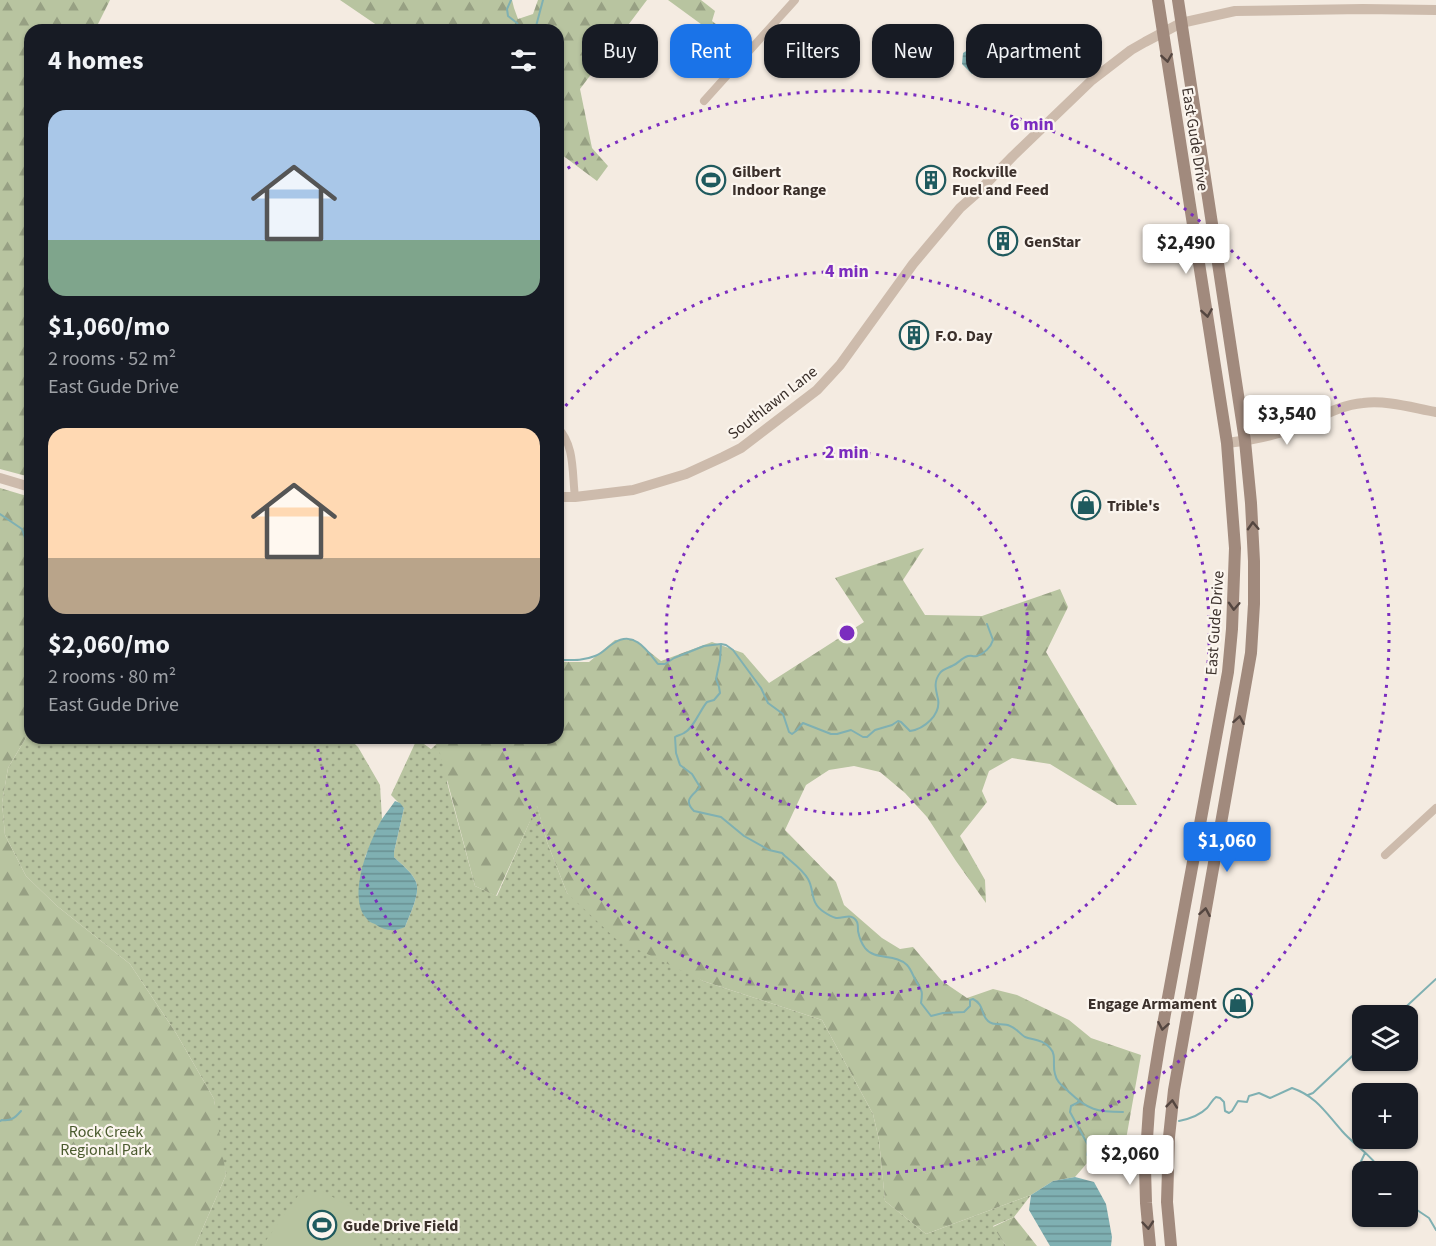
<!DOCTYPE html>
<html lang="en">
<head>
<meta charset="utf-8">
<style>
	:root { --surface:#171b24; --page:#20242c; --text:#f1f3f6; --muted:#9ea1a6; --accent:#1a73e8 }
	body { margin:0; font-family:"Source Sans 3",sans-serif; background:var(--page); color:var(--text); height:100vh; display:flex; flex-direction:column; font-size:22px; white-space:nowrap }
	* { box-sizing:border-box; margin:0 }
	p { font-size:20px; color:var(--muted) }
	.icon { flex:none; width:33px; height:33px; fill:none; stroke:currentColor; stroke-width:2; stroke-linecap:round; stroke-linejoin:round }
	.map { position:relative; flex:1; overflow:hidden }
	.panel { position:absolute; left:24px; top:24px; width:540px; height:720px; display:flex; flex-direction:column; background:var(--surface); border-radius:18px; box-shadow:0 2px 4px #0004 }
	.panel>* { flex:none }
	.hud { position:absolute; left:582px; top:24px; width:570px; height:54px; display:flex; gap:12px }
	.tools { position:absolute; left:1352px; top:1005px; display:grid; gap:12px }
	.tools a { display:grid; place-items:center; width:66px; height:66px; border-radius:12px; background:var(--surface); box-shadow:0 2px 4px #0004; font-size:30px }
	.price { position:absolute; translate:-50% -51px; padding:0 14px; border-radius:6px; background:#fff; color:#222; font-size:20px; line-height:39px; filter:drop-shadow(0 2px 3px #0008) }
	.price::after { content:''; position:absolute; left:50%; top:36px; width:18px; height:14px; margin-left:-9px; background:inherit; clip-path:polygon(0 0,100% 0,50% 100%) }
	.price.active { background:var(--accent); color:#fff }
	ul { padding:0; list-style:none }
	li { display:grid; align-content:center; gap:12px; height:318px; padding:0 24px }
	li span { display:grid; place-items:center; height:186px; border-radius:18px; color:#555 }
	li>.icon { margin-inline-start:auto }
	span .icon { width:108px; height:108px; fill:#fffc; stroke-width:1 }
	li b { font-size:26px }
	h2 { display:flex; justify-content:space-between; align-items:center; height:72px; padding:0 24px; font-size:26px }
	.chip { padding:0 21px; border-radius:18px; background:var(--surface); box-shadow:0 2px 4px #0004; font-size:21px; line-height:54px }
	.chip.active { background:var(--accent); color:#fff }
	.map>svg:first-child { display:block }
</style>
</head>
<body>
<div class="map">
<svg width="1436" height="1246" viewBox="0 0 1436 1246">
	<defs>
		<pattern id="grass-dots" width="8" height="8" patternUnits="userSpaceOnUse" patternTransform="scale(1.5)"><rect width="8" height="8" fill="#b8c4a0"/><path d="M2 2h.1M6 6h.1" fill="none" stroke="#97a083" stroke-width="1.8" stroke-linecap="round"/></pattern>
		<pattern id="forest-firs" width="22" height="20" patternUnits="userSpaceOnUse" patternTransform="scale(1.5)"><rect width="22" height="20" fill="#b8c4a0"/><path d="M5 1l3.5 6h-7zM16 11l3.5 6h-7z" fill="#97a083"/></pattern>
		<pattern id="water-rules" width="6" height="5" patternUnits="userSpaceOnUse" patternTransform="scale(1.5)"><rect width="6" height="5" fill="#7fb0b2"/><path d="M0 2.5h6" fill="none" stroke="#699091"/></pattern>
	</defs>
	<rect width="100%" height="100%" fill="#f4ebe1"/>
	<path fill="url(#grass-dots)" d="M 30,731 L 30,738 L 251,738 L 258,742 L 272,738 L 349,738 L 358,747 L 380,785 L 382,819 L 365,857 L 405,927 C 409,916 421,893 416,882 C 412,872 401,864 394,857 L 394,852 L 404,808 L 391,795 L 417,739 L 431,749 L 443,738 L 453,761 L 447,782 L 475,886 L 497,896 L 537,805 L 547,842 L 567,893 L 703,981 L 822,1020 L 873,1114 L 879,1140 L 885,1201 L 926,1234 L 1031,1195 L 1014,1217 L 993,1226 L 1006,1246 L 195,1246 L 226,1175 L 224,1166 L 0,1246 L 0,852 L 215,1106 L 214,1099 L 176,1033 L 130,964 L 57,906 L 26,876 L 5,835 L 2,803 L 8,768 Z"/>
	<path fill="url(#forest-firs)" d="M 0,0 L 110,0 L 95,30 L 30,30 L 30,477 L 0,469 Z
		M 340,0 L 512,0 L 514,8 L 518,19 L 533,14 L 538,0 L 647,0 L 580,89 L 592,148 L 608,166 L 597,181 L 558,152 L 558,30 L 384,30 Z
		M 668,0 L 701,0 L 715,11 L 712,21 L 726,32 L 734,24 L 738,41 L 731,46 Z
		M 0,488 L 30,497 L 30,731 L 8,768 L 2,803 L 5,835 L 26,876 L 57,906 L 130,964 L 176,1033 L 214,1099 L 226,1175 L 195,1246 L 0,1246 Z
		M 924,548 L 903,580 L 925,615 L 982,616 L 1060,589 L 1068,607 L 1046,652 L 1137,805 L 1117,805 L 1050,764 L 1012,758 L 989,771 L 982,791 L 987,802 L 960,836 L 985,880 L 986,903 L 956,861 L 927,817 L 905,793 L 880,772 L 854,766 L 829,770 L 806,785 L 785,830 L 836,882 L 844,905 L 882,938 L 900,949 L 913,947 L 942,981 L 967,998 L 993,989 L 1017,995 L 1069,1020 L 1091,1038 L 1141,1055 L 1122,1162 L 1095,1154 L 1075,1177 L 1053,1181 L 1031,1195 L 926,1234 L 885,1201 L 879,1140 L 873,1114 L 822,1020 L 703,981 L 616,939 L 567,893 L 547,842 L 537,806 L 496,896 L 475,886 L 436,738 L 558,738 L 558,662 L 589,662 L 615,640 L 633,639 L 661,661 L 712,642 L 743,653 L 769,683 L 864,622 L 835,578 Z
		M 1014,1217 L 1037,1246 L 1006,1246 L 993,1227 Z"/>
	<path fill="#b8c4a0" d="M 320,1190 L 363,1214 L 372,1246 L 262,1246 L 300,1193 L 307,1192 L 310,1195 Z"/>
	<path fill="url(#water-rules)" d="M 976,45 L 988,48 L 994,53 L 972,74 L 962,64 L 963,53 Z
		M 395,801 L 400,803 L 404,808 L 394,852 L 394,857 C 401,864 412,872 416,882 C 421,893 409,916 405,927 C 395,932 384,931 375,924 C 372,923 369,922 367,919 C 346,898 369,842 382,819 C 386,813 391,807 395,801 Z
		M 1075,1177 L 1094,1182 L 1106,1204 L 1112,1237 L 1111,1246 L 1050,1246 L 1029,1210 L 1031,1195 L 1053,1181 Z"/>
	<g fill="none" stroke-linecap="round" stroke-linejoin="round">
		<path stroke="#7fb0b2" stroke-width="2" d="M 511,0 L 507,9 L 508,16 L 517,23 L 520,30
			M 535,30 L 543,0
			M 0,514 L 22,529 L 27,544 L 30,546
			M 721,644 L 720,660 L 716,679 L 719,687 L 720,693 L 714,700 L 707,702 C 700,710 694,728 684,733 C 681,735 678,735 675,737 L 676,753 L 680,765 L 692,774 L 700,787 C 694,795 682,799 694,811 L 721,817 L 744,836 L 769,850 L 782,853 L 785,856 C 793,863 803,870 808,879 C 815,891 809,902 824,912 C 827,914 832,917 836,918 C 843,919 852,912 857,922 C 858,924 858,929 858,931 C 859,936 862,944 865,948 C 875,961 895,953 907,965 C 911,969 913,976 916,981 C 922,991 923,991 921,1003 L 931,1016 L 943,1013 L 964,1012 L 970,1006 L 970,1000 L 973,999 C 985,1005 980,1014 988,1021 C 994,1027 1004,1022 1010,1026 C 1016,1028 1020,1034 1025,1037 C 1034,1040 1044,1040 1050,1048 C 1057,1055 1052,1065 1055,1074 C 1057,1083 1063,1086 1069,1092 C 1088,1110 1097,1112 1123,1112
			M 558,660 C 571,660 583,661 595,656 C 603,653 607,647 614,643 C 634,630 647,650 658,664 L 665,664 L 674,658 L 704,646 L 721,644 L 726,645 L 733,650 L 761,688 L 768,703 L 783,714 L 789,732 L 792,734 L 796,731 L 803,723 L 831,734 L 837,734 L 851,730 L 863,737 L 867,737 L 875,730 L 892,725 L 898,721 L 901,722 L 910,731 C 924,729 941,715 938,699 C 936,690 933,682 940,673 C 943,669 948,668 952,666 C 958,664 961,658 968,656 C 974,655 971,657 977,656 C 984,654 991,647 993,640 L 987,624
			M 1396,1016 L 1436,979
			M 1308,1095 L 1313,1093 L 1362,1047
			M 1079,1102 L 1071,1106 L 1070,1112 L 1089,1147 L 1087,1155
			M 0,1121 L 2,1120 C 11,1121 15,1118 21,1111
			M 1179,1121 C 1189,1119 1199,1116 1207,1108 C 1210,1105 1212,1100 1216,1097 L 1220,1098 L 1224,1102 L 1225,1111 L 1229,1113 L 1232,1111 L 1238,1101 L 1247,1102 L 1249,1096 L 1259,1093 L 1270,1098 L 1292,1088 C 1316,1096 1326,1113 1342,1131 C 1354,1145 1372,1155 1382,1172
			M 1356,1172 L 1365,1153
			M 1407,1197 L 1417,1210 L 1429,1218 L 1436,1230"/>
		<path stroke="#cdbbac" stroke-width="8" d="M 704,101 L 795,0
			M 558,428 C 575,445 572,474 575,497
			M 1385,855 L 1436,808"/>
		<path stroke="#cdbbac" stroke-width="10" d="M 1227,443 C 1251,440 1272,436 1294,428 C 1317,419 1339,405 1363,403 C 1387,400 1413,408 1436,412
			M 0,478 L 30,487
			M 558,497 L 575,497 L 633,490 L 686,474 L 723,457 L 741,448 L 817,390 L 840,365 L 913,264 L 960,208 L 977,193 L 1013,156 L 1092,80 L 1131,50 L 1145,42 L 1181,23 L 1235,11 L 1363,9 L 1436,10"/>
		<path stroke="#a18a7d" stroke-width="12" d="M 1150,1246 L 1146,1203 L 1145,1168 L 1149,1109 L 1160,1041 L 1228,672 L 1232,629 L 1235,548 L 1227,443 L 1158,0
			M 1171,1246 L 1167,1202 L 1169,1137 L 1174,1090 L 1251,653 L 1254,604 L 1254,561 L 1251,503 L 1245,441 L 1178,0"/>
	</g>
	<defs><path id="oneway-chevron" d="M-2-3.5L2.5 0L-2 3.5" fill="none" stroke-width="1.6" stroke-linecap="round" stroke-linejoin="round" transform="scale(1.5)"/></defs>
	<g stroke="#544640">
		<use href="#oneway-chevron" transform="translate(1167 58) rotate(81)"/>
		<use href="#oneway-chevron" transform="translate(1207 313) rotate(81)"/>
		<use href="#oneway-chevron" transform="translate(1253 526) rotate(-93)"/>
		<use href="#oneway-chevron" transform="translate(1234 606) rotate(93)"/>
		<use href="#oneway-chevron" transform="translate(1239 720) rotate(-80)"/>
		<use href="#oneway-chevron" transform="translate(1205 912) rotate(-80)"/>
		<use href="#oneway-chevron" transform="translate(1163 1026) rotate(100)"/>
		<use href="#oneway-chevron" transform="translate(1172 1104) rotate(-84)"/>
		<use href="#oneway-chevron" transform="translate(1148 1225) rotate(85)"/>
	</g>
	<g fill="none" stroke="#7b2cbf" stroke-width="3" stroke-dasharray="3 6">
		<circle cx="847" cy="633" r="181"/>
		<path d="M560 413A362 362 0 1 1 501 739"/>
		<path d="M560 173A542 542 0 1 1 316 741"/>
	</g>
	<defs>
		<g id="stadium-ring" transform="scale(1.5)"><circle r="9.5" fill="#fbf5ee" stroke="#1f5a5e" stroke-width="1.5"/><path d="M0-5a6.5 5 0 1 0 0 10a6.5 5 0 1 0 0-10ZM-3.5-1.8h7v3.6h-7Z" fill="#1f5a5e"/></g>
		<g id="building-ring" transform="scale(1.5)"><circle r="9.5" fill="#fbf5ee" stroke="#1f5a5e" stroke-width="1.5"/><path d="M-4-6H4V6H1V3H-1V6H-4ZM-2.5-4.3h1.7v1.8h-1.7ZM.8-4.3h1.7v1.8H.8ZM-2.5-1h1.7V.8h-1.7ZM.8-1h1.7V.8H.8Z" fill="#1f5a5e"/></g>
		<g id="shop-ring" transform="scale(1.5)"><circle r="9.5" fill="#fbf5ee" stroke="#1f5a5e" stroke-width="1.5"/><path d="M-5-2.5h2.3a2.7 3.5 0 0 1 5.4 0H5L5.5 6h-11ZM-1.5-2.5h3a1.5 2.3 0 0 0-3 0Z" fill="#1f5a5e"/></g>
	</defs>
	<g fill-rule="evenodd">
		<use href="#stadium-ring" x="711" y="180"/>
		<use href="#building-ring" x="931" y="180"/>
		<use href="#building-ring" x="1003" y="241"/>
		<use href="#building-ring" x="914" y="335"/>
		<use href="#shop-ring" x="1086" y="505"/>
		<use href="#shop-ring" x="1238" y="1003"/>
		<use href="#stadium-ring" x="322" y="1225"/>
	</g>
	<g text-anchor="middle" stroke-width="4.5" stroke-linejoin="round" paint-order="stroke">
		<g font-size="16" fill="#3b302b" stroke="#fbf5ee">
			<text transform="translate(1196 139) rotate(81)" y="6">East Gude Drive</text>
			<text transform="translate(772 402) rotate(-38)" y="6">Southlawn Lane</text>
			<text transform="translate(1214 623) rotate(-86)" y="6">East Gude Drive</text>
		</g>
		<g font-size="16" font-weight="bold" fill="#3b302b" stroke="#fbf5ee" text-anchor="start">
			<text x="732" y="177">Gilbert<tspan x="732" dy="18">Indoor Range</tspan></text>
			<text x="952" y="177">Rockville<tspan x="952" dy="18">Fuel and Feed</tspan></text>
			<text x="1024" y="247">GenStar</text>
			<text x="935" y="341">F.O. Day</text>
			<text x="1107" y="511">Trible's</text>
			<text x="1217" y="1009" text-anchor="end">Engage Armament</text>
			<text x="343" y="1231">Gude Drive Field</text>
		</g>
		<g font-size="16" fill="#4a5a2e" stroke="#fbf5ee">
			<text x="106" y="1137">Rock Creek<tspan x="106" dy="18">Regional Park</tspan></text>
		</g>
	</g>
	<circle cx="847" cy="633" r="9" fill="#7b2cbf" stroke="#fbf5ee" stroke-width="3"/>
	<g font-size="18" text-anchor="middle" font-weight="bold" fill="#7b2cbf" stroke="#fbf5ee" stroke-width="4.5" stroke-linejoin="round" paint-order="stroke">
		<text x="1032" y="130">6 min</text>
		<text x="847" y="277">4 min</text>
		<text x="847" y="458">2 min</text>
	</g>
</svg>
<div class="tools">
<a><svg class="icon" aria-label="layers" viewBox="0 0 24 24"><path d="M12 4l9 5-9 5-9-5zM3 14l9 5 9-5"/></svg></a>
<a>+</a>
<a>−</a>
</div>
<b class="price" style="left:1186px;top:275px">$2,490</b>
<b class="price" style="left:1287px;top:446px">$3,540</b>
<b class="price active" style="left:1227px;top:873px">$1,060</b>
<b class="price" style="left:1130px;top:1186px">$2,060</b>
<div class="hud">
<a class="chip">Buy</a>
<a class="chip active">Rent</a>
<a class="chip">Filters</a>
<a class="chip">New</a>
<a class="chip">Apartment</a>
</div>
<section class="panel">
<h2>4 homes<svg class="icon" aria-label="filters" viewBox="0 0 24 24"><path d="M4 7h16M4 17h16"/><circle cx="9" cy="7" r="2"/><circle cx="15" cy="17" r="2"/></svg></h2>
<ul>
<li><span style="background:linear-gradient(#a9c7e8 70%,#7fa58c 0)"><svg class="icon" aria-label="home" viewBox="0 0 24 24"><path d="M3 11l9-7 9 7M6 9v11h12V9"/></svg></span><div><b>$1,060/mo</b><p>2 rooms · 52 m²</p><p>East Gude Drive</p></div></li>
<li><span style="background:linear-gradient(#ffd9b3 70%,#b9a48a 0)"><svg class="icon" aria-label="home" viewBox="0 0 24 24"><path d="M3 11l9-7 9 7M6 9v11h12V9"/></svg></span><div><b>$2,060/mo</b><p>2 rooms · 80 m²</p><p>East Gude Drive</p></div></li>
</ul>
</section>
</div>
</body>
</html>
